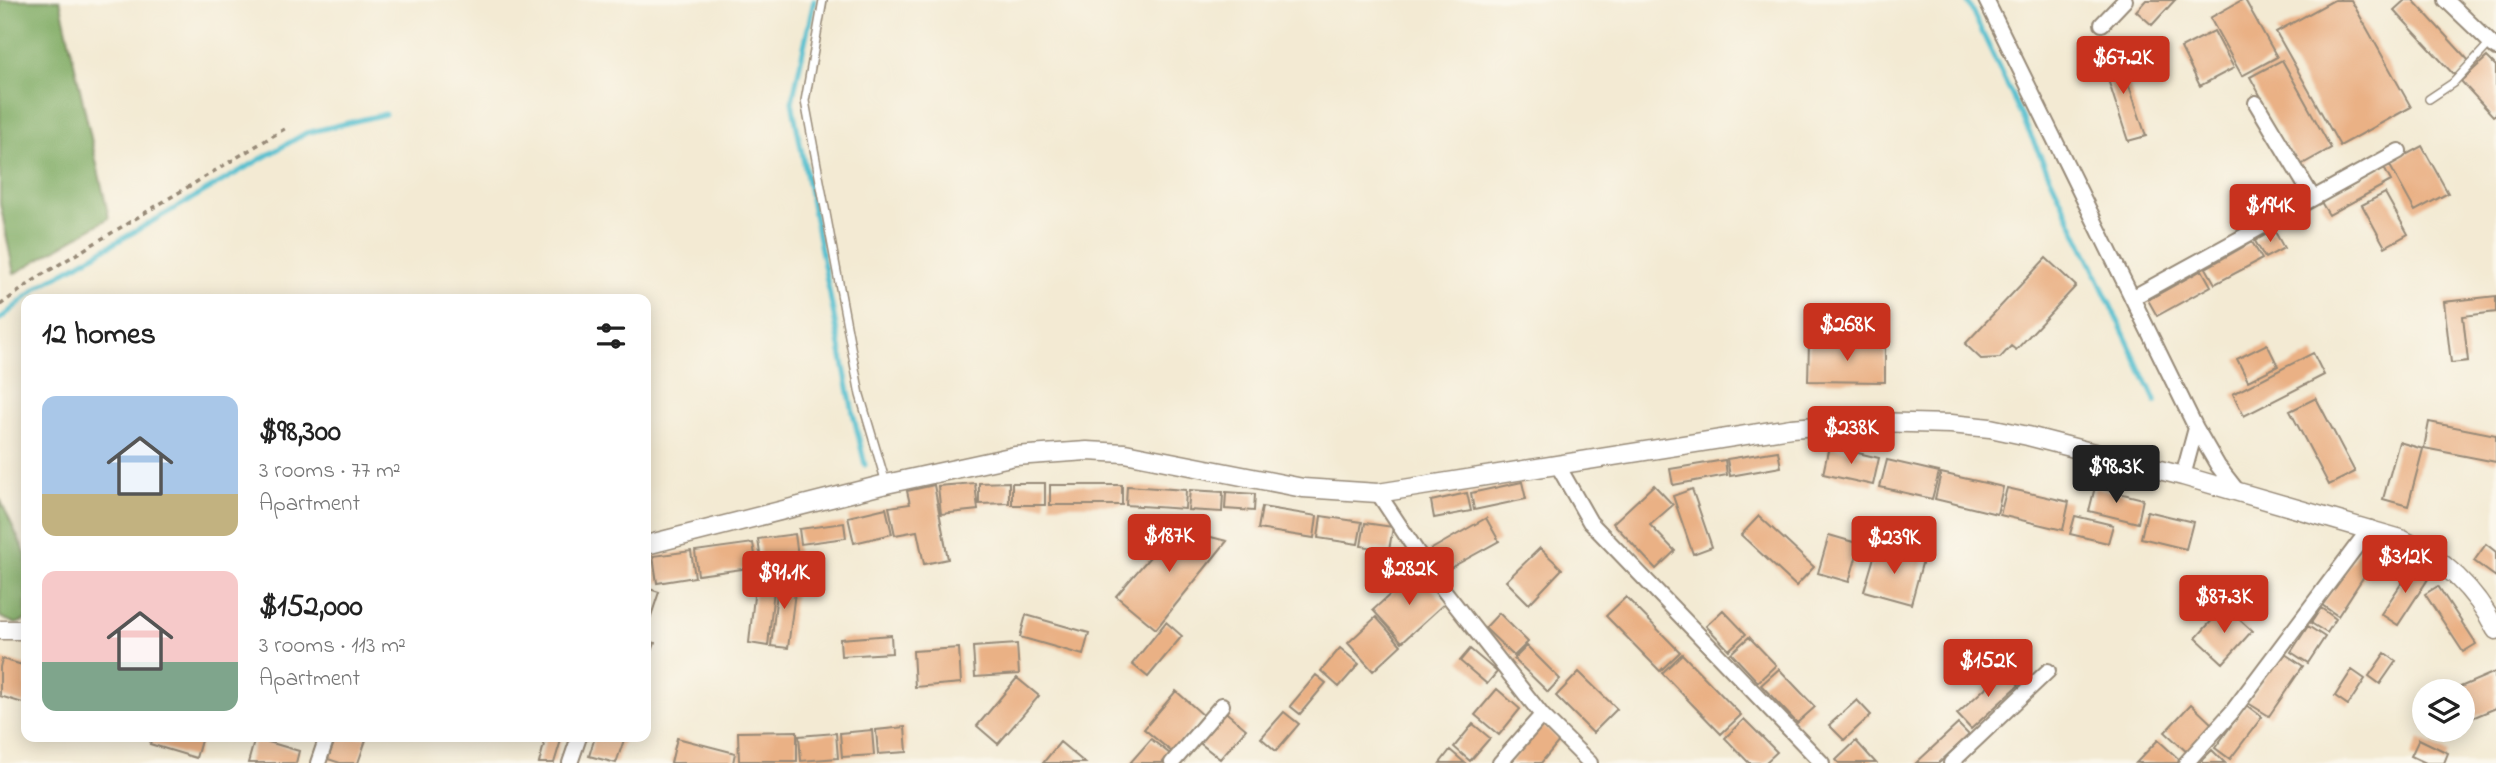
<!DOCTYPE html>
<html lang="en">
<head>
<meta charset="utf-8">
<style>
	:root { --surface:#fff; --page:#f2f2f2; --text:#222; --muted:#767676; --accent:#c8321e }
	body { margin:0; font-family:"Indie Flower",sans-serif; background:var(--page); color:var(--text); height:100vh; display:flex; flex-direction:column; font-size:26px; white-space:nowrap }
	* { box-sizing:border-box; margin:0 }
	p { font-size:23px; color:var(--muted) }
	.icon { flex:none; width:38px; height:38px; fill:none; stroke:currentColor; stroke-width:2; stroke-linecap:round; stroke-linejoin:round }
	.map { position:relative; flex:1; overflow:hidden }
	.side { position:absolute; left:21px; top:294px; width:630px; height:448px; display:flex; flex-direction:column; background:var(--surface); border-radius:14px; box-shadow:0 4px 18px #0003 }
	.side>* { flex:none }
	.controls { position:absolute; left:2412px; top:679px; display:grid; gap:14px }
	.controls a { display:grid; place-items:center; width:63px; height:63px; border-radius:50%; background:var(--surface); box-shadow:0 4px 18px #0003; font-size:35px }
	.price { position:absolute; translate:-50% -60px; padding:0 16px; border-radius:7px; background:var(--accent); color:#fff; font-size:23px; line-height:46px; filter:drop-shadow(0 2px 4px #0008) }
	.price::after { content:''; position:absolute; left:50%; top:42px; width:21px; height:16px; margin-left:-10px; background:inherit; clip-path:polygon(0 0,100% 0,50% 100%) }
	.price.active { background:#222; color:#fff }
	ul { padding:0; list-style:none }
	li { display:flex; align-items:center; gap:21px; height:175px; padding:0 21px }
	li span { display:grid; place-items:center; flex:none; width:196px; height:140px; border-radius:14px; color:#555 }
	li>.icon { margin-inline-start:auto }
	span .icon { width:84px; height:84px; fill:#fffc; stroke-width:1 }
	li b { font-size:30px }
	h2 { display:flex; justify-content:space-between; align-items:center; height:84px; padding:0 21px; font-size:30px }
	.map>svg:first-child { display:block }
</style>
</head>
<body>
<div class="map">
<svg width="2496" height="763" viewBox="0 0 2496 763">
	<rect width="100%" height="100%" fill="#fbf7ec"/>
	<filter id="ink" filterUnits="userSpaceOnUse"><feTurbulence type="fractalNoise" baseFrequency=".0143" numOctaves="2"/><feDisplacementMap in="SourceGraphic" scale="14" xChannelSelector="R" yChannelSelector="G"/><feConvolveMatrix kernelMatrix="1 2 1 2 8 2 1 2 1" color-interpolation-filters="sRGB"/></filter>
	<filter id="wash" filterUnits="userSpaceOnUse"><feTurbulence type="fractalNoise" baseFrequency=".00686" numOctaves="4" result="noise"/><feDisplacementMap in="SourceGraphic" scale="28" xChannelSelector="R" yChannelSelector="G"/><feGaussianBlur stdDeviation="1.57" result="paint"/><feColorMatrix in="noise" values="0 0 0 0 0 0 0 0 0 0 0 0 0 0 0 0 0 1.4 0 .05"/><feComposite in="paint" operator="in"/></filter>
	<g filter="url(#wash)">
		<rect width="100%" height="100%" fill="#f3ead3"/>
		<path fill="#80ac65" stroke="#5e6b42" stroke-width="2" d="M 0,0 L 60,0 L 109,218 L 14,274 L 0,203 Z
			M 0,499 L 26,555 L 26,620 L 16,624 L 0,617 Z"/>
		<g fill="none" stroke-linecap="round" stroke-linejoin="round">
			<path stroke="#54bfcf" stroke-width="5" d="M 814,0 L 792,102 L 853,413 L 865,465
				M 1967,0 L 2156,402
				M 0,319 L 40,286 L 306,133 L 385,114"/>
		</g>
		<g id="blocks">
			<path fill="#eab185" d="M 2146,0 L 2175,0 L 2152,25 L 2136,11 Z
				M 2242,0 L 2245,0 L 2277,57 L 2242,76 L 2210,18 Z
				M 2334,0 L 2351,0 L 2411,107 L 2340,146 L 2276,32 Z
				M 2405,0 L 2413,0 L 2470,62 L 2455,76 L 2394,10 Z
				M 2214,31 L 2234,68 L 2200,86 L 2181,48 Z
				M 2117,50 L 2146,136 L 2128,141 L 2100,55 Z
				M 2487,57 L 2496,66 L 2496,114 L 2493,116 L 2461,81 Z
				M 2282,60 L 2331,148 L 2299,166 L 2250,77 Z
				M 2422,146 L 2448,193 L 2415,211 L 2389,164 Z
				M 2384,168 L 2391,181 L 2329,215 L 2321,202 Z
				M 2385,193 L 2408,234 L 2385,247 L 2362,205 Z
				M 2274,230 L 2284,248 L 2265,258 L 2255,241 Z
				M 2252,242 L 2262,259 L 2215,284 L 2206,268 Z
				M 2046,258 L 2076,286 L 2016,350 L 2011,346 L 2000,358 L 1981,359 L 1965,344 Z
				M 2202,270 L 2211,286 L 2157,316 L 2148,300 Z
				M 2496,296 L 2496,312 L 2463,316 L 2468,361 L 2451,363 L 2444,302 Z
				M 1809,343 L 1885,344 L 1885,382 L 1808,381 Z
				M 2267,344 L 2278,366 L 2248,381 L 2237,359 Z
				M 2313,353 L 2324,375 L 2244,416 L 2233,394 Z
				M 2316,398 L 2355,472 L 2329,485 L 2290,411 Z
				M 2429,422 L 2496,435 L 2496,462 L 2424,448 Z
				M 2399,442 L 2423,449 L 2408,506 L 2383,499 Z
				M 1829,446 L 1879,458 L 1873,485 L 1823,474 Z
				M 1778,451 L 1781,467 L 1730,476 L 1727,459 Z
				M 1725,460 L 1727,475 L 1673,485 L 1670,469 Z
				M 1887,460 L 1939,472 L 1932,499 L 1880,487 Z
				M 1941,473 L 2003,487 L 1997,514 L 1935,499 Z
				M 1009,482 L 1009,503 L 979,504 L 979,483 Z
				M 1522,482 L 1526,499 L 1474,510 L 1471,493 Z
				M 975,483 L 978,510 L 941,514 L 938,486 Z
				M 1012,483 L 1045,483 L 1045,505 L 1012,505 Z
				M 934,485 L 948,559 L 924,564 L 917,531 L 895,535 L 889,507 L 910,504 L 907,491 Z
				M 1050,485 L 1122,485 L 1122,505 L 1050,505 Z
				M 1654,485 L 1673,505 L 1650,525 L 1675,551 L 1656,569 L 1613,523 Z
				M 1127,486 L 1186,490 L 1185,509 L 1126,505 Z
				M 2095,487 L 2143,499 L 2138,523 L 2089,511 Z
				M 2007,488 L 2069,502 L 2063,530 L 2000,515 Z
				M 1692,489 L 1712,547 L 1693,554 L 1673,496 Z
				M 1190,490 L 1223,492 L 1222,512 L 1188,510 Z
				M 1226,492 L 1255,494 L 1254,511 L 1225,509 Z
				M 1467,493 L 1471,511 L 1434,518 L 1431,501 Z
				M 1262,507 L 1317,516 L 1314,538 L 1258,529 Z
				M 886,508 L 892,534 L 854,543 L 848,517 Z
				M 2147,511 L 2193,522 L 2186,549 L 2141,538 Z
				M 1321,516 L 1362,522 L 1358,544 L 1318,538 Z
				M 1759,516 L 1814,567 L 1796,586 L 1741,535 Z
				M 2075,516 L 2113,525 L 2108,543 L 2070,534 Z
				M 1486,518 L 1499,541 L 1443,572 L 1430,550 Z
				M 844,523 L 846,538 L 801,544 L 799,529 Z
				M 1365,523 L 1393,527 L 1389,550 L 1361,546 Z
				M 1175,528 L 1227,541 L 1156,629 L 1116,596 Z
				M 795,534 L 798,556 L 761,561 L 758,539 Z
				M 1829,535 L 1860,544 L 1849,582 L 1818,573 Z
				M 753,543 L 757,567 L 698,575 L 695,551 Z
				M 2486,544 L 2496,552 L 2496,577 L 2474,561 Z
				M 2362,546 L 2377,556 L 2338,616 L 2322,605 Z
				M 1877,547 L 1923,560 L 1911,604 L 1864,591 Z
				M 1540,548 L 1562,569 L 1529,604 L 1506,581 Z
				M 691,551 L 695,577 L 657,583 L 653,556 Z
				M 2413,566 L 2430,576 L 2398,625 L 2381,614 Z
				M 1416,571 L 1445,603 L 1402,642 L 1373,610 Z
				M 779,574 L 797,576 L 788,648 L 771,646 Z
				M 756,578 L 775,580 L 768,646 L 749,643 Z
				M 2438,586 L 2476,644 L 2463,652 L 2425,594 Z
				M 646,588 L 659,592 L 646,631 Z
				M 1626,597 L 1680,652 L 1660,671 L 1606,616 Z
				M 2225,606 L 2252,631 L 2223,663 L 2196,638 Z
				M 2321,608 L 2336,619 L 2327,633 L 2311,623 Z
				M 1723,610 L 1746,634 L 1729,650 L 1706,626 Z
				M 1499,613 L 1528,642 L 1514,656 L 1485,628 Z
				M 1026,615 L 1089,633 L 1083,655 L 1020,637 Z
				M 1376,617 L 1401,645 L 1373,671 L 1348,643 Z
				M 1166,622 L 1182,636 L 1148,677 L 1132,664 Z
				M 2308,626 L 2325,637 L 2308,663 L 2291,652 Z
				M 891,635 L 892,653 L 841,656 L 840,639 Z
				M 1749,637 L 1776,665 L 1758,682 L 1731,653 Z
				M 646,640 L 655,643 L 646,669 Z
				M 1017,644 L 1019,674 L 975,677 L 973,647 Z
				M 1527,646 L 1560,679 L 1548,692 L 1514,659 Z
				M 959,648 L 961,683 L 915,687 L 913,651 Z
				M 1340,648 L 1359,664 L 1339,687 L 1321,671 Z
				M 1470,649 L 1497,672 L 1487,684 L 1460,661 Z
				M 2282,652 L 2303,666 L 2269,716 L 2248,703 Z
				M 2385,653 L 2396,661 L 2380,684 L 2369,676 Z
				M 1682,654 L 1741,715 L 1721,734 L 1662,673 Z
				M 2,659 L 26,666 L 26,704 L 0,696 L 0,667 Z
				M 1779,669 L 1815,707 L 1797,723 L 1761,685 Z
				M 2005,670 L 2019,685 L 1971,729 L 1957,714 Z
				M 2352,670 L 2365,679 L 2348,705 L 2335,696 Z
				M 1579,672 L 1617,709 L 1593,733 L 1556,696 Z
				M 2495,672 L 2496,708 L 2465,721 L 2462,714 L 2462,691 L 2451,691 Z
				M 1316,675 L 1326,683 L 1300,714 L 1290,706 Z
				M 1017,678 L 1039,696 L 998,744 L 977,726 Z
				M 1497,689 L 1520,709 L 1499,735 L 1475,715 Z
				M 1176,691 L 1203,715 L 1172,752 L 1144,729 Z
				M 1857,700 L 1871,715 L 1844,740 L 1829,725 Z
				M 2191,704 L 2214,726 L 2188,753 L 2165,732 Z
				M 2246,705 L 2262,717 L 2230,759 L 2215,748 Z
				M 1222,709 L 1246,729 L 1220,759 L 1196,740 Z
				M 1284,712 L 1299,724 L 1276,751 L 1261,738 Z
				M 1744,719 L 1777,752 L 1765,763 L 1749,763 L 1725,738 Z
				M 1473,724 L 1490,738 L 1470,761 L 1454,747 Z
				M 1958,724 L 1969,735 L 1939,763 L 1916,763 Z
				M 1542,725 L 1560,740 L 1541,763 L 1510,763 Z
				M 905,727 L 907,752 L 878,754 L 876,730 Z
				M 872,730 L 874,755 L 842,757 L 840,733 Z
				M 797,731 L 797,761 L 739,761 L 738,732 Z
				M 836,733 L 838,758 L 801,761 L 799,736 Z
				M 152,737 L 202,737 L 196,758 L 150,744 Z
				M 336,737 L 367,737 L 358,763 L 340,763 L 328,759 Z
				M 546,737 L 562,737 L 554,763 L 539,763 Z
				M 595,737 L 625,737 L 616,763 L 589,756 Z
				M 255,738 L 299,751 L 296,763 L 248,763 Z
				M 677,738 L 735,753 L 733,763 L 671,763 Z
				M 1151,739 L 1170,754 L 1162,763 L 1130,763 Z
				M 2419,739 L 2448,753 L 2444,763 L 2426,763 L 2411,756 Z
				M 2158,740 L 2183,763 L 2136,763 Z
				M 1856,741 L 1876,763 L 1839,763 L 1836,760 Z
				M 1060,742 L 1085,763 L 1043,763 Z
				M 1450,750 L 1465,763 L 1440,763 Z
				M 2212,750 L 2225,763 L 2199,763 Z"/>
		</g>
	</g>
	<g filter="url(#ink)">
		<use href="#blocks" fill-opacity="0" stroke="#978a78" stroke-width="2"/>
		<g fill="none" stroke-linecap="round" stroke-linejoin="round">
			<g stroke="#978a78" stroke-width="10">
				<path id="service" d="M 823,0 L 805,101 L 860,395 L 886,483
					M 2429,99 L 2453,83 L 2490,43"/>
			</g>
			<g stroke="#978a78" stroke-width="18">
				<path id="minor" d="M 1986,0 L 2196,428 L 2218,466 L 2239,493
					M 2446,0 L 2496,48
					M 2102,24 L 2125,0
					M 2256,103 L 2313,198
					M 2132,298 L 2399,151
					M 1557,464 L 1590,522 L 1822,763
					M 2183,476 L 2196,428
					M 1378,493 L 1435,579 L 1542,715 L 1590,763
					M 318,763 L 327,737
					M 570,763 L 579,737
					M 1172,763 L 1222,705
					M 1500,763 L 1542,715
					M 1951,763 L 2048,671
					M 2186,763 L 2232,712 L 2370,528"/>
			</g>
			<g stroke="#978a78" stroke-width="21">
				<path id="tertiary" d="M 646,545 L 886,484 L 1015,456 L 1087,451 L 1125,453 L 1303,488 L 1378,493 L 1791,428 L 1870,422 L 1951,424 L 1990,428 L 2028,436 L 2183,476 L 2401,539 C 2444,559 2475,588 2496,630
					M 0,630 L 26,630"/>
			</g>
			<path stroke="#978a78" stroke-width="3.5" stroke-dasharray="5 5" stroke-linecap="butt" d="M 0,305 L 40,276 L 286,128"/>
			<use href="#service" stroke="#fff" stroke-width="7"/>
			<use href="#minor" stroke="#fff" stroke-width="14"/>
			<use href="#tertiary" stroke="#fff" stroke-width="18"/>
		</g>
	</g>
</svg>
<div class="controls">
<a><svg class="icon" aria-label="layers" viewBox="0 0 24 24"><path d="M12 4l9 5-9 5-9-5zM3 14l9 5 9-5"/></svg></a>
</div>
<b class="price" style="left:2123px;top:96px">$67.2K</b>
<b class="price" style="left:2270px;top:244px">$194K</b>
<b class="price" style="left:1847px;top:363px">$268K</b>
<b class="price" style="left:1851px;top:466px">$238K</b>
<b class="price active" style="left:2116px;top:505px">$98.3K</b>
<b class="price" style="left:1169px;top:574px">$187K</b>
<b class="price" style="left:1894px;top:576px">$239K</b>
<b class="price" style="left:2405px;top:595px">$312K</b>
<b class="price" style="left:1409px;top:607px">$282K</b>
<b class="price" style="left:784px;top:611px">$91.1K</b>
<b class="price" style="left:2224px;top:635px">$87.3K</b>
<b class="price" style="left:1988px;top:699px">$152K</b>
<section class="side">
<h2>12 homes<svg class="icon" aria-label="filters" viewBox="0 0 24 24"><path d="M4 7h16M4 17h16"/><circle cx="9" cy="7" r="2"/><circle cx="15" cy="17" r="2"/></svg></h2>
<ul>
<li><span style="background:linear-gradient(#a9c7e8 70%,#c2b280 0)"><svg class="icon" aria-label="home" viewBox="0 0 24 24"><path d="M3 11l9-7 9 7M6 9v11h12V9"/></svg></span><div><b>$98,300</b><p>3 rooms · 77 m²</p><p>Apartment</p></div></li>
<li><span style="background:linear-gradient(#f6c9c9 65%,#7fa58c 0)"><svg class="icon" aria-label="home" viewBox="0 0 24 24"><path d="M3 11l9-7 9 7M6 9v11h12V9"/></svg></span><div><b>$152,000</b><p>3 rooms · 113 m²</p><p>Apartment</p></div></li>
</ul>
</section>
</div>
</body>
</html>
